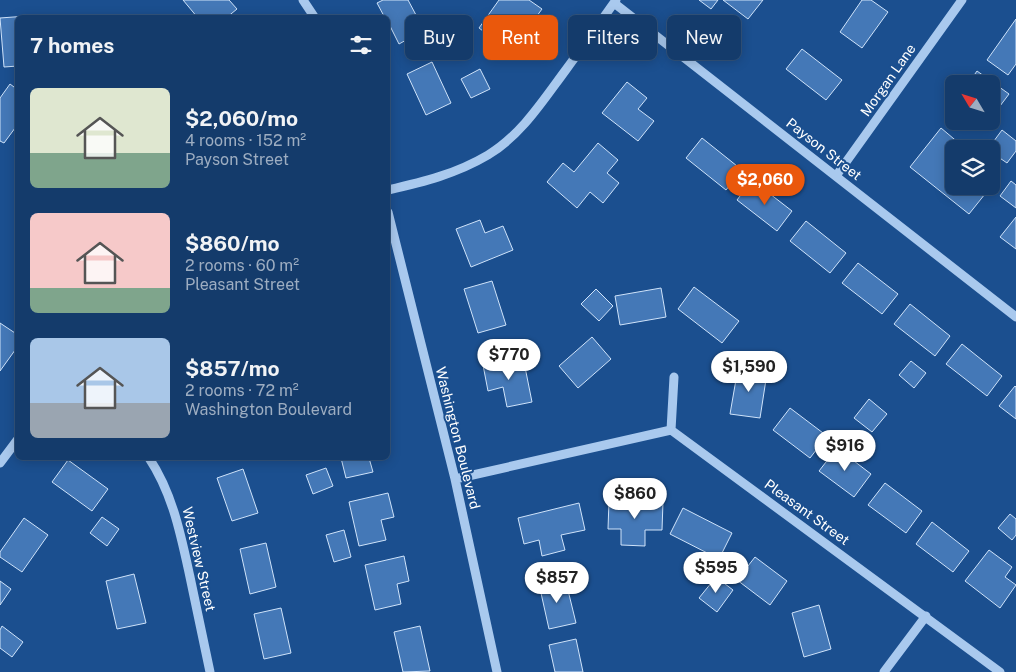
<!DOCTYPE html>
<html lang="en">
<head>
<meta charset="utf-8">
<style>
	:root { --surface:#143b6b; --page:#1d4271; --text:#f1f3f6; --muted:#9dadc1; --line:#33557e; --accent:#ea580c }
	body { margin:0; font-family:"Public Sans",sans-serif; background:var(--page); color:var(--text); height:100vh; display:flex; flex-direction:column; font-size:19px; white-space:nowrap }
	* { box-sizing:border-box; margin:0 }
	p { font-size:16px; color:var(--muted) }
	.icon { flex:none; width:28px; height:28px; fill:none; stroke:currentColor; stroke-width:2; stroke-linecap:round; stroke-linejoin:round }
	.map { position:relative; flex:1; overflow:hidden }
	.sheet { position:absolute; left:15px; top:15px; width:375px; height:445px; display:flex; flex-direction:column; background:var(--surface); border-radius:8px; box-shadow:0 2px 12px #0003,0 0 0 1px var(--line) }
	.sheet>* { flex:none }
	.top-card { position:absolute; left:405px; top:15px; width:475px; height:45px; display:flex; gap:10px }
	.needle { width:32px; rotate:308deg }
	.buttons { position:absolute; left:945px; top:75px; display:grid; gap:10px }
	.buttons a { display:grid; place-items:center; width:55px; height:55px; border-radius:8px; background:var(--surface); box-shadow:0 2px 12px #0003,0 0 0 1px var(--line); font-size:25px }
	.price { position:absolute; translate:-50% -42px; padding:0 11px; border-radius:18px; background:#fff; color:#222; font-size:16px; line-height:32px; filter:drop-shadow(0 1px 2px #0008) }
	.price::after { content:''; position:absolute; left:50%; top:30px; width:15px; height:11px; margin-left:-8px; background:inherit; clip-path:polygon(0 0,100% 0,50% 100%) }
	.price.current { background:var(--accent); color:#fff }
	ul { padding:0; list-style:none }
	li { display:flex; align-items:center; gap:15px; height:125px; padding:0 15px }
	li span { display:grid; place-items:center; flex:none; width:140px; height:100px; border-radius:8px; color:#555 }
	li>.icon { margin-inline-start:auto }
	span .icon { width:60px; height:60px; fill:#fffc; stroke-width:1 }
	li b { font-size:21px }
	h2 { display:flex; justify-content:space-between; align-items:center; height:60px; padding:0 15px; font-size:21px }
	.chip { padding:0 18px; border-radius:8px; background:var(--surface); box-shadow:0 2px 12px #0003,0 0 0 1px var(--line); font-size:18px; line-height:45px }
	.chip.current { background:var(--accent); color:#fff }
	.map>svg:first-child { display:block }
</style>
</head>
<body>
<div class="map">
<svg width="1016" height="672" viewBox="0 0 1016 672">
	<rect width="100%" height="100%" fill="#1b4f8f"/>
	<path fill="#4478b7" stroke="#cfe3fa" d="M 183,0 L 229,0 L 237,9 L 226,18 L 198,18 Z
		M 383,0 L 408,0 L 424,30 L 399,44 L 388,22 L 388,18 L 385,18 L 377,3 Z
		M 499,0 L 529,0 L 542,9 L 531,24 L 520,16 L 515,23 L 526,31 L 511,52 L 479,28 Z
		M 699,0 L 718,0 L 711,9 Z
		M 723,0 L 763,0 L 748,19 Z
		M 862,0 L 871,0 L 888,12 L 862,48 L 840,32 Z
		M 27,16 L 27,18 L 18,18 L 18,66 L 4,67 L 0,18 Z
		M 1016,19 L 1016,64 L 1008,75 L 987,60 Z
		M 802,49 L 842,80 L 826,100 L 786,69 Z
		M 432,62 L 451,103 L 426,115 L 407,74 Z
		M 480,69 L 490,89 L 471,98 L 461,79 Z
		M 977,71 L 1009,94 L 991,118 L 991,84 L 968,84 Z
		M 627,82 L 647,98 L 638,109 L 654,121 L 638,141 L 602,113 Z
		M 10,84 L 18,90 L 18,124 L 4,143 L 0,141 L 0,98 Z
		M 941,128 L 960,144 L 956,149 L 954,149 L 954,152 L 945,163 L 954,169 L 954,186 L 975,186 L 985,194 L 969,214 L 910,167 Z
		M 1002,130 L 1016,141 L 1016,151 L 1007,163 L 991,152 L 991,149 L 988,149 Z
		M 702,138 L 742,170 L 726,190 L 686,158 Z
		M 598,143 L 618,160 L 607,173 L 619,183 L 603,203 L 590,192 L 577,208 L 547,182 L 563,163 L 574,172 Z
		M 752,180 L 792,211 L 777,231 L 737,200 Z
		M 1011,181 L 1016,185 L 1016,208 L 1000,196 Z
		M 1016,217 L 1016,249 L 1000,237 Z
		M 480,220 L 485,233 L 503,226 L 513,250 L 471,267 L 456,229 Z
		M 806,221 L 846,253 L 830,273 L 790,241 Z
		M 858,263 L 898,294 L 882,314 L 842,283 Z
		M 492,281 L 506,325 L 478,333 L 464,289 Z
		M 694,287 L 739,321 L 722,343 L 678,309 Z
		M 661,288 L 666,317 L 620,325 L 615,296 Z
		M 596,289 L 613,306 L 599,321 L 581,304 Z
		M 910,304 L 950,336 L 935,356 L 894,324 Z
		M 0,323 L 18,335 L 18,346 L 0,371 Z
		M 592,337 L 611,359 L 578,388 L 559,366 Z
		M 962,344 L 1002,376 L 987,396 L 946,364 Z
		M 523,357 L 532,402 L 507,407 L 503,387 L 488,391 L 483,365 Z
		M 911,361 L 926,373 L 914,388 L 899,375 Z
		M 738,368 L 767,373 L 760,418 L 730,414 Z
		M 1015,386 L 1016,387 L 1016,419 L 999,406 Z
		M 869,399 L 887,414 L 872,432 L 854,418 Z
		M 790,408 L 827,436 L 810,458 L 773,430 Z
		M 837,448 L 871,474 L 854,497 L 819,471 Z
		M 341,458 L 369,458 L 373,472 L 346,478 Z
		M 68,460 L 108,489 L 92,511 L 52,482 Z
		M 326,468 L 333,486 L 313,494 L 306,475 Z
		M 243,469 L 258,513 L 232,521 L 217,478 Z
		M 885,483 L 922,511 L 906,533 L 868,505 Z
		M 388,493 L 394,517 L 381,520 L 386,540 L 359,546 L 349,502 Z
		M 609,501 L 663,502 L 662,530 L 645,530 L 645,546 L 621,545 L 621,529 L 608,529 Z
		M 579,503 L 585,530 L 561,535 L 565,550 L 542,556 L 539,540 L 524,544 L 518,518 Z
		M 683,508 L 732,533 L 719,559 L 670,534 Z
		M 1010,514 L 1016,519 L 1016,535 L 1012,540 L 998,528 Z
		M 102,517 L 119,529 L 107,546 L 90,533 Z
		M 24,518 L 48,535 L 22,572 L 0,557 L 0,552 Z
		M 932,522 L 969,551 L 953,572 L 916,544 Z
		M 344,530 L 351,557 L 334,562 L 326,535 Z
		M 266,543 L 276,587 L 250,594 L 240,549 Z
		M 989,550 L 1012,567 L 1005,577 L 1016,585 L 1000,608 L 965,581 Z
		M 404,556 L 409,581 L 397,584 L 401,604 L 375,610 L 365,565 Z
		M 755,557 L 787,581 L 770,605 L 737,580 Z
		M 134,574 L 146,623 L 117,629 L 106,581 Z
		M 716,577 L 733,590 L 717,612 L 699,598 Z
		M 565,578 L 576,623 L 549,629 L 539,584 Z
		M 0,581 L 11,589 L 0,605 Z
		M 819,605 L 831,649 L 804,657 L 792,613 Z
		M 281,608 L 291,653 L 264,659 L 254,614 Z
		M 2,626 L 23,642 L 12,657 L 0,648 L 0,630 Z
		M 420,626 L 430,671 L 403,672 L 394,632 Z
		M 576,639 L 583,672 L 555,672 L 549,645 Z"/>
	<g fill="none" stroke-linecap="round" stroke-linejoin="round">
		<path stroke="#a9c9ee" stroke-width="9" d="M 303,0 L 315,18
			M 614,3 L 1016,317
			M 836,176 L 962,0
			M 388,190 C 423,182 456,174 488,155 C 521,135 542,102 565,71 C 582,48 599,24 616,0
			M 388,212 L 455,479 L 497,672
			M 671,430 L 674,377
			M 149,458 C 173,494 181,536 190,577 C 197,609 203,640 210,672
			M 0,463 L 18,439
			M 455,479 L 671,430 L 1000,672
			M 884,672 L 926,616"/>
	</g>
	<g text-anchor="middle" stroke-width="4" stroke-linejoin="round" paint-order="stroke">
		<g font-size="14" fill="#fff" stroke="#1b4f8f">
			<text transform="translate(888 80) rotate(-55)" y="5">Morgan Lane</text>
			<text transform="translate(824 149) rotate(38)" y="5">Payson Street</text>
			<text transform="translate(458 438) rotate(76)" y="5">Washington Boulevard</text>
			<text transform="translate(807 512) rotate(36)" y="5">Pleasant Street</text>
			<text transform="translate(199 559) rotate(77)" y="5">Westview Street</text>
		</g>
	</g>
</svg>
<div class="buttons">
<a><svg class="needle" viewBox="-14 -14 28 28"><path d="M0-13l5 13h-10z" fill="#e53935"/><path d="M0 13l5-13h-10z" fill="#9dadc1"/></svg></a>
<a><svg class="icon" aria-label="layers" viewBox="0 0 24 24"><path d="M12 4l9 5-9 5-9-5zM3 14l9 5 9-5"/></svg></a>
</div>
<b class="price current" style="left:765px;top:206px">$2,060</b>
<b class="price" style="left:509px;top:381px">$770</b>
<b class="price" style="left:749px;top:393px">$1,590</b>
<b class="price" style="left:845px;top:472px">$916</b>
<b class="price" style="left:635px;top:520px">$860</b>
<b class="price" style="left:716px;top:594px">$595</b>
<b class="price" style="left:557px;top:604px">$857</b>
<div class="top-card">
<a class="chip">Buy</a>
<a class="chip current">Rent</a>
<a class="chip">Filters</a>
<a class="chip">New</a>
</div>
<section class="sheet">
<h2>7 homes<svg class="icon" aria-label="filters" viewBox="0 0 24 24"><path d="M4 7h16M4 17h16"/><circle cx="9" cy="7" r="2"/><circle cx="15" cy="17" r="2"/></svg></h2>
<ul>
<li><span style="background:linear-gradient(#dfe7d0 65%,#7fa58c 0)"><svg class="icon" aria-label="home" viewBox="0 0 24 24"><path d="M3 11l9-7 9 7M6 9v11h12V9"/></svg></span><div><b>$2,060/mo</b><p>4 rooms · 152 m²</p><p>Payson Street</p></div></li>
<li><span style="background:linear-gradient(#f6c9c9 75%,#7fa58c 0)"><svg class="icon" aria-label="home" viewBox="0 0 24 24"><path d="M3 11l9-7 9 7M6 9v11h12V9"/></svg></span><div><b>$860/mo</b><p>2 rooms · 60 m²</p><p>Pleasant Street</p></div></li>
<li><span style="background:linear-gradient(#a9c7e8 65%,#9aa5b1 0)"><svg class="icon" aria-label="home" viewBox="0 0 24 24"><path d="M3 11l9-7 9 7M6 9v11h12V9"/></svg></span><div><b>$857/mo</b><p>2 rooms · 72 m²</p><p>Washington Boulevard</p></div></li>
</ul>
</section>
</div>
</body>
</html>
